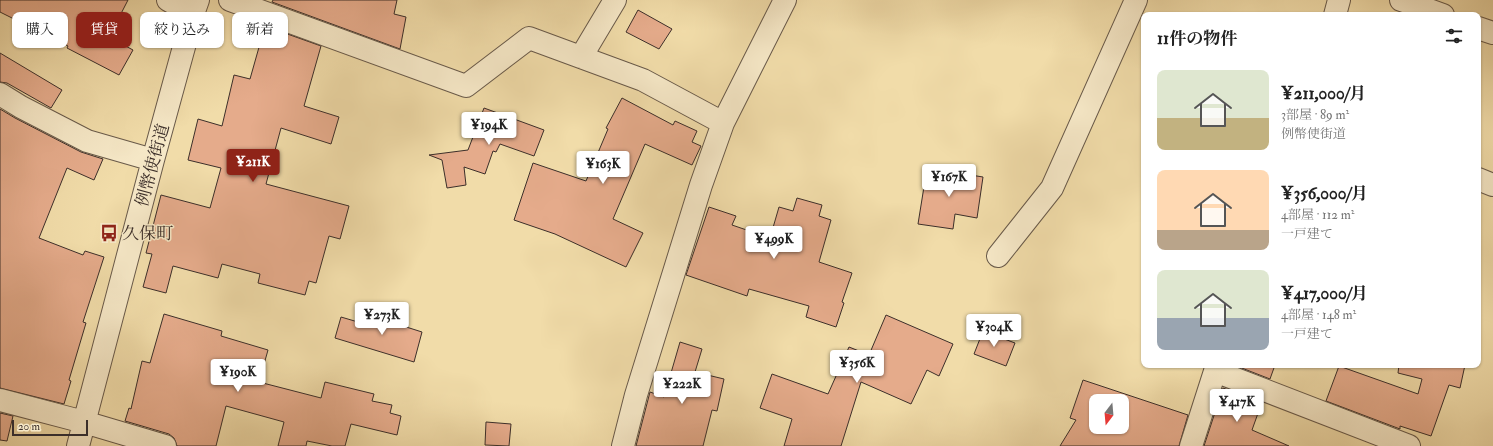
<!DOCTYPE html>
<html lang="ja">
<head>
<meta charset="utf-8">
<style>
	:root { --surface:#fff; --page:#f6f6f6; --text:#222; --muted:#767676; --accent:#8f2418 }
	body { margin:0; font-family:"IM FELL Double Pica","Noto Serif JP",serif; background:var(--page); color:var(--text); height:100vh; display:flex; flex-direction:column; font-size:15px; white-space:nowrap }
	* { box-sizing:border-box; margin:0 }
	p { font-size:13px; color:var(--muted) }
	.icon { flex:none; width:22px; height:22px; fill:none; stroke:currentColor; stroke-width:2; stroke-linecap:round; stroke-linejoin:round }
	.map { position:relative; flex:1; overflow:hidden }
	.side { position:absolute; left:1141px; top:12px; width:340px; height:356px; display:flex; flex-direction:column; background:var(--surface); border-radius:8px; box-shadow:0 1px 3px #0004 }
	.side>* { flex:none }
	.hud { position:absolute; left:12px; top:12px; width:380px; height:36px; display:flex; gap:8px }
	.needle { width:26px; rotate:196deg }
	.tools { position:absolute; left:1089px; top:394px; display:grid; gap:8px }
	.tools a { display:grid; place-items:center; width:40px; height:40px; border-radius:8px; background:var(--surface); box-shadow:0 1px 3px #0004; font-size:20px }
	.scale { position:absolute; left:12px; bottom:10px; width:76px; box-sizing:border-box; padding-left:4px; border:2px solid #3c2f2a; border-top:0; font-size:11px; line-height:14px; white-space:nowrap; color:#3c2f2a; -webkit-text-stroke:3px #f6e8c7; paint-order:stroke }
	.price { position:absolute; translate:-50% -34px; padding:0 9px; border-radius:4px; background:#fff; color:#222; font-size:13px; line-height:26px; filter:drop-shadow(0 1px 2px #0008) }
	.price::after { content:''; position:absolute; left:50%; top:24px; width:12px; height:9px; margin-left:-6px; background:inherit; clip-path:polygon(0 0,100% 0,50% 100%) }
	.price.active { background:var(--accent); color:#fff }
	ul { padding:0; list-style:none }
	li { display:flex; align-items:center; gap:12px; height:100px; padding:0 16px }
	li span { display:grid; place-items:center; flex:none; width:112px; height:80px; border-radius:8px; color:#555 }
	li>.icon { margin-inline-start:auto }
	span .icon { width:48px; height:48px; fill:#fffc; stroke-width:1 }
	li b { font-size:17px }
	h2 { display:flex; justify-content:space-between; align-items:center; height:48px; padding:0 16px; font-size:17px }
	.pill { padding:0 14px; border-radius:8px; background:var(--surface); box-shadow:0 1px 3px #0004; font-size:14px; line-height:36px }
	.pill.active { background:var(--accent); color:#fff }
	.map>svg:first-child { display:block }
</style>
</head>
<body>
<div class="map">
<svg width="1493" height="446" viewBox="0 0 1493 446">
	<rect width="100%" height="100%" fill="#f1dca9"/>
	<filter id="stains"><feTurbulence type="fractalNoise" baseFrequency=".005" numOctaves="4"/><feColorMatrix values="0 0 0 0 .2 0 0 0 0 .09 0 0 0 0 .02 0 0 0 .5 -.17"/></filter>
	<radialGradient id="worn" r=".72"><stop offset=".6" stop-color="#630" stop-opacity="0"/><stop offset="1" stop-color="#630" stop-opacity=".3"/></radialGradient>
	<path fill="#e5ab8b" stroke="#3c2f2a" fill-rule="evenodd" d="M 0,0 L 128,0 L 109,37 L 133,50 L 119,75 L 67,48 L 68,46 L 0,12 Z
		M 273,0 L 397,0 L 394,14 L 406,17 L 400,49 L 272,2 Z
		M 638,10 L 672,29 L 659,49 L 626,32 Z
		M 265,26 L 321,46 L 304,106 L 339,117 L 331,144 L 281,128 L 266,184 L 349,206 L 340,239 L 329,236 L 316,283 L 309,281 L 305,295 L 258,283 L 260,274 L 222,264 L 218,278 L 173,266 L 166,293 L 143,287 L 152,254 L 146,253 L 161,195 L 210,208 L 221,168 L 188,160 L 198,119 L 222,126 L 234,75 L 250,79 Z
		M 0,53 L 62,90 L 51,108 L 7,83 L 0,82 Z
		M 622,98 L 673,125 L 675,121 L 697,131 L 692,142 L 701,146 L 692,165 L 645,144 L 613,219 L 643,233 L 626,267 L 555,234 L 514,220 L 533,163 L 586,181 L 608,129 L 606,128 Z
		M 484,108 L 544,130 L 534,156 L 500,144 L 496,152 L 493,151 L 485,174 L 464,167 L 466,185 L 447,188 L 442,160 L 429,155 L 468,150 Z
		M 0,109 L 15,118 L 81,152 L 103,159 L 94,180 L 67,168 L 39,238 L 83,255 L 85,251 L 104,257 L 83,322 L 86,323 L 69,380 L 71,381 L 64,404 L 0,388 Z
		M 927,168 L 983,177 L 977,218 L 955,214 L 953,229 L 918,224 Z
		M 797,198 L 822,205 L 819,216 L 831,220 L 819,262 L 852,273 L 842,302 L 844,303 L 836,327 L 806,317 L 809,306 L 749,289 L 747,296 L 686,275 L 709,207 L 736,216 L 732,225 L 770,238 L 779,207 L 793,211 Z
		M 380,311 L 402,317 L 400,325 L 422,332 L 414,362 L 335,338 L 341,317 L 375,327 Z
		M 164,314 L 222,331 L 221,336 L 268,350 L 259,382 L 321,398 L 325,382 L 374,394 L 372,401 L 392,405 L 390,413 L 401,416 L 397,435 L 351,424 L 345,446 L 332,446 L 307,441 L 306,446 L 278,446 L 284,422 L 226,406 L 216,446 L 177,446 L 174,438 L 169,434 L 125,421 L 129,408 L 131,409 L 142,361 L 150,363 Z
		M 886,315 L 953,344 L 939,376 L 927,370 L 911,404 L 861,382 L 841,446 L 784,446 L 792,419 L 760,408 L 772,374 L 828,394 L 849,347 L 869,355 Z
		M 983,331 L 1015,343 L 1006,366 L 974,354 Z
		M 680,342 L 702,349 L 695,372 L 724,379 L 717,411 L 712,410 L 703,446 L 636,446 L 650,392 L 664,397 Z
		M 1234,365 L 1275,365 L 1270,379 Z
		M 1399,365 L 1465,365 L 1460,388 L 1449,385 L 1431,436 L 1400,426 L 1400,429 L 1326,401 L 1339,366 L 1418,394 L 1422,379 L 1398,373 Z
		M 1083,380 L 1188,415 L 1179,446 L 1060,446 L 1076,420 L 1070,418 ZM 1096,401 L 1122,401 L 1122,427 L 1096,427 Z
		M 1223,388 L 1262,402 L 1252,430 L 1289,446 L 1204,446 Z
		M 0,413 L 13,416 L 7,441 L 0,440 Z
		M 486,422 L 511,424 L 509,446 L 485,445 Z"/>
	<g fill="none" stroke-linecap="round" stroke-linejoin="round">
		<g stroke="#695a4a" stroke-width="24">
			<path id="minor" d="M 168,0 L 193,14
				M 230,0 L 466,86 L 529,38 L 643,80 L 723,123
				M 1401,0 L 1443,15
				M 1335,15 L 1339,0
				M 1478,28 L 1493,33
				M 581,57 L 615,0
				M 0,94 L 21,107 L 87,141 L 153,160
				M 1478,179 L 1493,185
				M 998,256 L 1052,188 L 1136,0
				M 1215,371 L 1409,446
				M 0,400 L 84,422 L 165,446
				M 78,446 L 153,160 L 193,14 L 198,0
				M 623,446 L 636,395 L 701,185 L 723,123 L 785,0
				M 1191,446 L 1217,365"/>
		</g>
		<use href="#minor" stroke="#f6e8c7" stroke-width="22"/>
	</g>
	<defs>
		<g id="bus-bare" transform="scale(1.38)"><path d="M-5-6H5V4H4V6H2V4H-2V6H-4V4H-5ZM-3.5-4V0h7V-4ZM-3.5 1.2v1.5H-2V1.2ZM2 1.2v1.5H3.5V1.2Z" fill="#8f2418" stroke="#f6e8c7" stroke-width="2.5" paint-order="stroke"/></g>
	</defs>
	<g fill-rule="evenodd">
		<use href="#bus-bare" x="109" y="233"/>
	</g>
	<g text-anchor="middle" stroke-width="3" stroke-linejoin="round" paint-order="stroke">
		<g font-size="17" fill="#3c2f2a" stroke="#f6e8c7">
			<text transform="translate(152 165) rotate(-75)" y="6">例幣使街道</text>
		</g>
		<g font-size="17" fill="#3c2f2a" stroke="#f6e8c7" text-anchor="start">
			<text x="122" y="239">久保町</text>
		</g>
	</g>
	<rect width="100%" height="100%" filter="url(#stains)"/>
	<rect width="100%" height="100%" fill="url(#worn)"/>
</svg>
<div class="tools">
<a><svg class="needle" viewBox="-14 -14 28 28"><path d="M0-13l5 13h-10z" fill="#e53935"/><path d="M0 13l5-13h-10z" fill="#767676"/></svg></a>
</div>
<div class="scale">20 m</div>
<b class="price" style="left:489px;top:146px">¥194K</b>
<b class="price active" style="left:253px;top:183px">¥211K</b>
<b class="price" style="left:603px;top:185px">¥163K</b>
<b class="price" style="left:949px;top:198px">¥167K</b>
<b class="price" style="left:774px;top:260px">¥499K</b>
<b class="price" style="left:382px;top:336px">¥273K</b>
<b class="price" style="left:994px;top:348px">¥304K</b>
<b class="price" style="left:857px;top:384px">¥356K</b>
<b class="price" style="left:238px;top:393px">¥190K</b>
<b class="price" style="left:682px;top:405px">¥222K</b>
<b class="price" style="left:1237px;top:423px">¥417K</b>
<div class="hud">
<a class="pill">購入</a>
<a class="pill active">賃貸</a>
<a class="pill">絞り込み</a>
<a class="pill">新着</a>
</div>
<section class="side">
<h2>11件の物件<svg class="icon" aria-label="filters" viewBox="0 0 24 24"><path d="M4 7h16M4 17h16"/><circle cx="9" cy="7" r="2"/><circle cx="15" cy="17" r="2"/></svg></h2>
<ul>
<li><span style="background:linear-gradient(#dfe7d0 60%,#c2b280 0)"><svg class="icon" aria-label="home" viewBox="0 0 24 24"><path d="M3 11l9-7 9 7M6 9v11h12V9"/></svg></span><div><b>¥211,000/月</b><p>3部屋 · 89 m²</p><p>例幣使街道</p></div></li>
<li><span style="background:linear-gradient(#ffd9b3 75%,#b9a48a 0)"><svg class="icon" aria-label="home" viewBox="0 0 24 24"><path d="M3 11l9-7 9 7M6 9v11h12V9"/></svg></span><div><b>¥356,000/月</b><p>4部屋 · 112 m²</p><p>一戸建て</p></div></li>
<li><span style="background:linear-gradient(#dfe7d0 60%,#9aa5b1 0)"><svg class="icon" aria-label="home" viewBox="0 0 24 24"><path d="M3 11l9-7 9 7M6 9v11h12V9"/></svg></span><div><b>¥417,000/月</b><p>4部屋 · 148 m²</p><p>一戸建て</p></div></li>
</ul>
</section>
</div>
</body>
</html>
